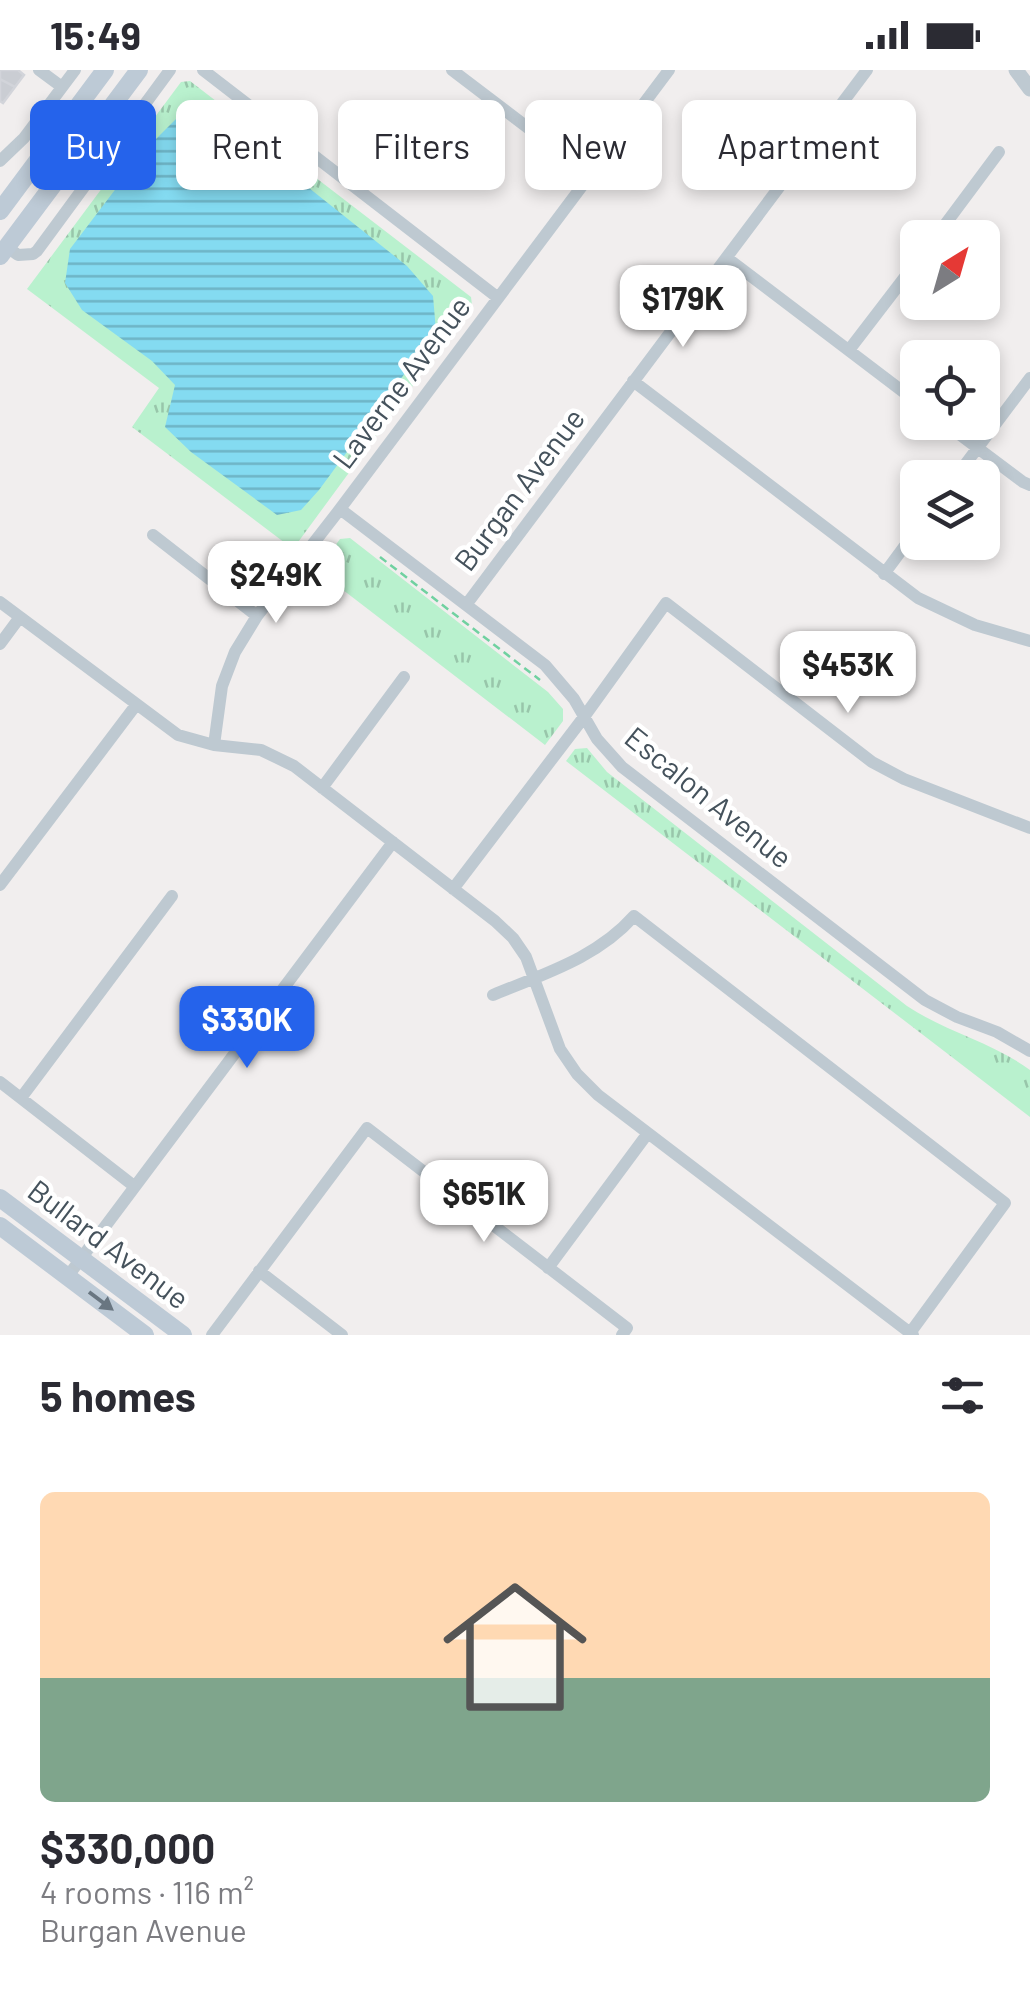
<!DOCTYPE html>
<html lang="en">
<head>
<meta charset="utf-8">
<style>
	:root { --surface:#fff; --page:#f2f2f3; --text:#2b2b33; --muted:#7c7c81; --accent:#2563eb }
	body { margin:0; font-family:Barlow,sans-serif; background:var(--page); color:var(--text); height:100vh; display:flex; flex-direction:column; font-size:38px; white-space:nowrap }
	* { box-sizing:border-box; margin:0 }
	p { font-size:32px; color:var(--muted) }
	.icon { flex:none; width:55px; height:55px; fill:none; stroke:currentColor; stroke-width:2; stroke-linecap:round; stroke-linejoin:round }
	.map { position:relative; height:1265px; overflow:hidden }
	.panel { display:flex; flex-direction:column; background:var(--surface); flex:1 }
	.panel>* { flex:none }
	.banner { position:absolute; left:30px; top:30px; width:970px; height:90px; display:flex; gap:20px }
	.needle { width:65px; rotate:37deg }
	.tools { position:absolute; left:900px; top:150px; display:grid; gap:20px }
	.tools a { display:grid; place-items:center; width:100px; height:100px; border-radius:15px; background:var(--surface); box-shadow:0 5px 15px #0003; font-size:50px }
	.price { position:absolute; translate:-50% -85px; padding:0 22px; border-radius:20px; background:#fff; color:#222; font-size:32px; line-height:65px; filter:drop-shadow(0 2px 5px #0008) }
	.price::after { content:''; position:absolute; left:50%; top:60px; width:30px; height:22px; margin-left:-15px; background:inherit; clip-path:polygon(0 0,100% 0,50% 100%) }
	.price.current { background:var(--accent); color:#fff }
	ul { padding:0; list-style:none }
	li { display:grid; align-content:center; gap:20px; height:530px; padding:0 40px }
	li span { display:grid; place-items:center; height:310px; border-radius:15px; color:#555 }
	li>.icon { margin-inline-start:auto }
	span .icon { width:180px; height:180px; fill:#fffc; stroke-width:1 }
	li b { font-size:42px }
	h2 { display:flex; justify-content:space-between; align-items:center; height:120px; padding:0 40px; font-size:42px }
	.pill { padding:0 35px; border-radius:15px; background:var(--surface); box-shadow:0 5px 15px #0003; font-size:35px; line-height:90px }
	.pill.current { background:var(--accent); color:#fff }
	.status { display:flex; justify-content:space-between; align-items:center; height:70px; padding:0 50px; background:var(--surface); direction:ltr }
	.status svg { height:28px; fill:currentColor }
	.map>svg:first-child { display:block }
</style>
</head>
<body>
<div class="status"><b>15:49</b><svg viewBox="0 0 49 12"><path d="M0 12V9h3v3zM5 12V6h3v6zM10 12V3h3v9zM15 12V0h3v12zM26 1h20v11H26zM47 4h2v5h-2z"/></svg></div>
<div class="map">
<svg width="1030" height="1265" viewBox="0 0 1030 1265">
	<defs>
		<pattern id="grass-tufts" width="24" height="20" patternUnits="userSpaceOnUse" patternTransform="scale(2.5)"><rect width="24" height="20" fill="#b9f1ce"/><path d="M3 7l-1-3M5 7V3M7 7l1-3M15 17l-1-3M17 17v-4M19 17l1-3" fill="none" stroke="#98c6aa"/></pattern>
		<pattern id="water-rules" width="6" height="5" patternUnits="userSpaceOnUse" patternTransform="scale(2.5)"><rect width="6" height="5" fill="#84dbf1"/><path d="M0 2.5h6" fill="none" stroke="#6eb4c6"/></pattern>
	</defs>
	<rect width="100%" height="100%" fill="#f1eeee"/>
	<path fill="url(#grass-tufts)" d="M 190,11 L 471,227 L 472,235 L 293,479 L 132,357 L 159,318 L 27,219 L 181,12 Z
		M 350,468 L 548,622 L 563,639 L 563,651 L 545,675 L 317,500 L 340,469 Z
		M 587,678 L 607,702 L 907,936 C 946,962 992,972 1030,1000 L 1030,1047 L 566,691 L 575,679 Z"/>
	<path fill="url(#water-rules)" d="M 206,42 L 231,56 L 407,196 L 433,226 L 436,261 L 319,420 L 301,440 L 277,445 L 191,382 L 165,357 L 175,315 L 152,291 L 82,240 L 65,213 L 70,179 L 146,79 L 182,43 Z"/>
	<path fill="#cacdd3" stroke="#d2d4da" stroke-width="2.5" d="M 0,0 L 18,0 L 24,5 L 15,17 L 0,9 Z
		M 0,9 L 15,17 L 3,33 L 0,31 Z"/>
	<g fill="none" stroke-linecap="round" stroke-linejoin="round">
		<path stroke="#70d1a0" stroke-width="2.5" stroke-dasharray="8 5" stroke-linecap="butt" d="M 380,487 L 540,610"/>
		<path stroke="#bec9d1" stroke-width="12" d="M 39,0 L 62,17
			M 203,0 L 497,227
			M 452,0 L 590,105
			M 0,91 L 24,68 L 75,0
			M 935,168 L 999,82
			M 7,177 L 18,185 L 33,184 L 37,181 L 170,0
			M 727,188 L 918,333
			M 849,280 L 918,190
			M 633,311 L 918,528 L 975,555 L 1030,571
			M 943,352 L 1023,412 L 1030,415
			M 955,408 L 1030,308
			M 340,439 L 545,595 L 574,629 L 597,669 L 622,697 L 925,930 L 957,947 L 997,962 L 1030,981
			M 153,465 L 257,546
			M 884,504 L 918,458
			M 0,532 L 178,665 L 214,675 L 261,680 L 294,696 L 495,851 L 513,868 L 526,887 L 560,979 L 577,1004 L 598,1025 L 913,1265
			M 466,535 L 867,0
			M 0,574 L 20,547
			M 214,675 L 222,616 L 235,582 L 257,546 L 340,439 L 669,0
			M 322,718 L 404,607
			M 0,815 L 136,635
			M 453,819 L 584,647 L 666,533 L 872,692 L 904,709 L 1030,758
			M 493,925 C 543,904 597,888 634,846 L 1005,1133 L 910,1263
			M 0,1012 L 134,1116
			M 21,1028 L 172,826
			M 548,1198 L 648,1063
			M 259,1201 L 342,1265
			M 68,1206 L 393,772
			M 212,1265 L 367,1058 L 627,1258 L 622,1265"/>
		<path stroke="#bec9d1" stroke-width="15" d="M 1016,0 L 1030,19"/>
		<path stroke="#bdcad6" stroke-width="18" d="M 0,141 L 105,0
			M 0,186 L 139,0
			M 0,1128 L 183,1265
			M 0,1156 L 145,1265"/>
	</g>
	<defs><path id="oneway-solid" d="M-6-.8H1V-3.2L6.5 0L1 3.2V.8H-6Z" transform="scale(2.5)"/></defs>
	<use fill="#697681" href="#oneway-solid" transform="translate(101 1231) rotate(37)"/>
	<g text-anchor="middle" stroke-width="9" stroke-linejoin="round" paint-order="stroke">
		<g font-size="30" fill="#45525c" stroke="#fff">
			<text transform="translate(402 313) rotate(-53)" y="10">Laverne Avenue</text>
			<text transform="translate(520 420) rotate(-53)" y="10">Burgan Avenue</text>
			<text transform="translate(708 728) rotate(39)" y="10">Escalon Avenue</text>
			<text transform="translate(108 1175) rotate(37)" y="10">Bullard Avenue</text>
		</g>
	</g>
</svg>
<div class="tools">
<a><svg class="needle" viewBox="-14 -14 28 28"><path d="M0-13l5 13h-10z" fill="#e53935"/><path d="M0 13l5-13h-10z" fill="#7c7c81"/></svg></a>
<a><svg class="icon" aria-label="locate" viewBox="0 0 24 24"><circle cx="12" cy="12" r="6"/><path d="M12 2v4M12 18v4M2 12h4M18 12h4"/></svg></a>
<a><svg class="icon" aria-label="layers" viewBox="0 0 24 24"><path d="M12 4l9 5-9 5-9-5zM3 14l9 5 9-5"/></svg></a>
</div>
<b class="price" style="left:683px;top:280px">$179K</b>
<b class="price" style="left:276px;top:556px">$249K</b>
<b class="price" style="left:848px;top:646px">$453K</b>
<b class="price current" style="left:247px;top:1001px">$330K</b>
<b class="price" style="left:484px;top:1175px">$651K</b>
<div class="banner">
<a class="pill current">Buy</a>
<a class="pill">Rent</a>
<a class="pill">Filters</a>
<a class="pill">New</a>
<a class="pill">Apartment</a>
</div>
</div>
<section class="panel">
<h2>5 homes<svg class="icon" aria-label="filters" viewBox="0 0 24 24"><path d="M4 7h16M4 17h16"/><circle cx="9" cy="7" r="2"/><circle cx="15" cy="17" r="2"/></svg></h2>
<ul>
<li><span style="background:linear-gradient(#ffd9b3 60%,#7fa58c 0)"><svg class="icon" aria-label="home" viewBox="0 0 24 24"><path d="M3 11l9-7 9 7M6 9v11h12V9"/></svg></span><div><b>$330,000</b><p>4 rooms · 116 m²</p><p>Burgan Avenue</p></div></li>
</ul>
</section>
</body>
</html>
